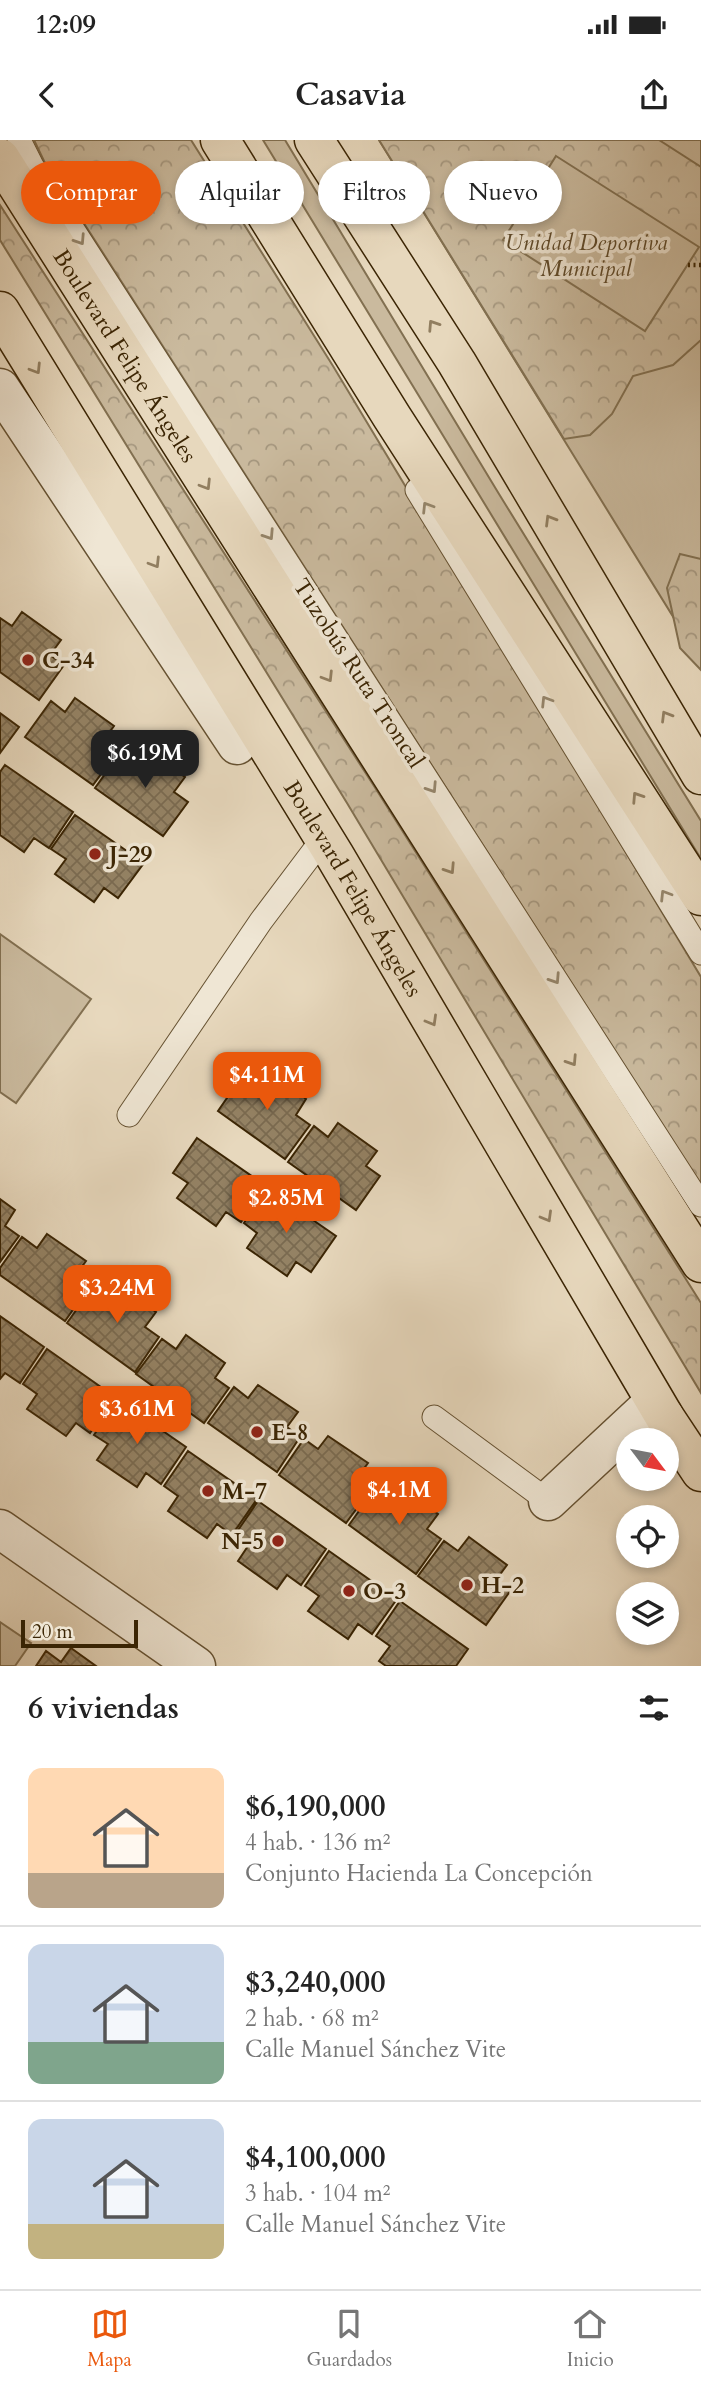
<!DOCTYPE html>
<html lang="es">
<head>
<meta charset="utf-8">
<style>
	:root { --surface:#fff; --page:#f6f6f6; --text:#222; --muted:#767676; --line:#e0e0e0; --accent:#ea580c }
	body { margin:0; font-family:Cardo,serif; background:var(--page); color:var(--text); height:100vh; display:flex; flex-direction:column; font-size:26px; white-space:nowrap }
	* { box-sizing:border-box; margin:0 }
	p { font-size:23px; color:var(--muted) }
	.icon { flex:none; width:38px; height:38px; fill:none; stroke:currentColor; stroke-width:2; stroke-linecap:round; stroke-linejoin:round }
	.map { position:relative; height:1526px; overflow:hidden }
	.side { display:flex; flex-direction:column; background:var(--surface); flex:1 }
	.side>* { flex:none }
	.guide { position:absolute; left:21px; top:21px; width:660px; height:63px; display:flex; gap:14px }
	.needle { width:46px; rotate:122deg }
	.fabs { position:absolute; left:616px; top:1288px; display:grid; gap:14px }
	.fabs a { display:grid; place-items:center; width:63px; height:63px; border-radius:50%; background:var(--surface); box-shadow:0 4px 10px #0003; font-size:35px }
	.scale { position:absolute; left:21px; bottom:18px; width:117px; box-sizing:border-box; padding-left:7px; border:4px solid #3b2504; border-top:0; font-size:19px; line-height:24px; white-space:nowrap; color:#3b2504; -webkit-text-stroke:5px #efe6d4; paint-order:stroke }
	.price { position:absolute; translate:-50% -60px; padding:0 16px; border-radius:14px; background:var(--accent); color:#fff; font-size:23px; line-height:46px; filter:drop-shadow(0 2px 4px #0008) }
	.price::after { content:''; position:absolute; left:50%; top:42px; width:21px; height:16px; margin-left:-10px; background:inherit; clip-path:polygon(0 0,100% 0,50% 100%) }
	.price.selected { background:#222; color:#fff }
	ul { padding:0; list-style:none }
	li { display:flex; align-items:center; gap:21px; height:175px; padding:0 28px }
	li+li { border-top:2px solid var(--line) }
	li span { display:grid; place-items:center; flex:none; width:196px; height:140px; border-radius:14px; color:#555 }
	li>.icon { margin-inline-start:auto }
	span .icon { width:84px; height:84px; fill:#fffc; stroke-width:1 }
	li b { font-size:30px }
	h2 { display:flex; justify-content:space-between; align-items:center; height:84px; padding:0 28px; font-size:30px }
	.chip { padding:0 24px; border-radius:32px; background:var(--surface); box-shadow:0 4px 10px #0003; font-size:24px; line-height:63px }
	.chip.selected { background:var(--accent); color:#fff }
	.status { display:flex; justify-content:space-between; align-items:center; height:49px; padding:0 35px; background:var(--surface); direction:ltr }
	.status svg { height:19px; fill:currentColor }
	header { display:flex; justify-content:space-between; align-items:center; height:91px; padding:0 28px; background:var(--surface); font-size:32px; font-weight:700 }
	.dock { display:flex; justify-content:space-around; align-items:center; height:98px; border-top:2px solid var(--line); background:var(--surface); font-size:19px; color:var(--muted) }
	.dock a { display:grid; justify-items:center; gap:4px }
	.dock .selected { color:var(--accent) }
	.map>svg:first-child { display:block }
</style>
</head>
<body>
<div class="status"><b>12:09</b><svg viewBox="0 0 49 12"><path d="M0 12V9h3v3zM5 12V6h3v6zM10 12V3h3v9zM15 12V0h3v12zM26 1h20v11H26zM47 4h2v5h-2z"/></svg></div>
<header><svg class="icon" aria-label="back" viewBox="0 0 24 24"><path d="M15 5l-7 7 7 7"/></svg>Casavia<svg class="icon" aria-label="share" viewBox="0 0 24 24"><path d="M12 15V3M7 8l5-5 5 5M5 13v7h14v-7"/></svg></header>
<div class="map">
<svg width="701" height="1526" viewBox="0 0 701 1526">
	<defs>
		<pattern id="forest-crowns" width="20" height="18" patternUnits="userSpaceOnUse" patternTransform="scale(1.75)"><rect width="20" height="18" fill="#caba9e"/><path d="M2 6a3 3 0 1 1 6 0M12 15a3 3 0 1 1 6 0" fill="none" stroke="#a5977f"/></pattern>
		<pattern id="building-cross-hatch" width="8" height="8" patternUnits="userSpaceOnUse" patternTransform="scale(1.75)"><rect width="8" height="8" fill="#948264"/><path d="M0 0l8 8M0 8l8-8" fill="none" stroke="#7a6a50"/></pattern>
	</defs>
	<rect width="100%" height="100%" fill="#e7d8bd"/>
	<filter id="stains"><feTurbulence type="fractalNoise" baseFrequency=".00286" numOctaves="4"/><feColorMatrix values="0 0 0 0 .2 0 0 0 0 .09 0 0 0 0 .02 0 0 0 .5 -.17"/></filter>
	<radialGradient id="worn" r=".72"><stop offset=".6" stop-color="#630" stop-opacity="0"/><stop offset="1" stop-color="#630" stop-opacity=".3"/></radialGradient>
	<path fill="#caba9e" stroke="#827051" stroke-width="2" d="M 263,0 L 285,0 L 499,354 L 701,681 L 701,719 Z
		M 379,0 L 701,0 L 701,522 Z
		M 0,794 L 91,859 L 16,963 L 0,952 Z
		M 0,1482 L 31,1503 L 15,1526 L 0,1526 Z"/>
	<path fill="url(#forest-crowns)" stroke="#827051" stroke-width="2" fill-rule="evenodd" d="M 34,0 L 191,0 L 333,226 L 701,837 L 701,1045 L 44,21 Z
		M 379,0 L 659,0 L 701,27 L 701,200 L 673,225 L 633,236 L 612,274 L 590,295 L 564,299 ZM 556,16 L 699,107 L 645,191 L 503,100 Z
		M 0,65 L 374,646 L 701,1163 L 701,1253 L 347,663 L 0,100 Z
		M 680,414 L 701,419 L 701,530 L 680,508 L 667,448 Z"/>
	<path fill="url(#building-cross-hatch)" stroke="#3b2504" stroke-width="2" d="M 22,472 L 61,500 L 50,515 L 64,525 L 39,560 L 0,532 L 0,478 L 12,486 Z
		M 75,558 L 114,586 L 103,601 L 118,611 L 93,645 L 25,597 L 51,561 L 65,572 Z
		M 0,573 L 19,587 L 0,613 Z
		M 145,609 L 185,637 L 174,652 L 188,662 L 163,696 L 95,648 L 121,612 L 136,623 Z
		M 5,625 L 73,672 L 49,708 L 34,698 L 24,712 L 0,695 L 0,632 Z
		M 75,675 L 144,723 L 118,758 L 104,748 L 94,762 L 55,734 L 66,719 L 51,709 Z
		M 268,931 L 306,959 L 296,975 L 310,985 L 285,1019 L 218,971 L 243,935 L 258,946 Z
		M 338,983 L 377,1011 L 366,1026 L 380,1036 L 356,1070 L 288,1022 L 314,986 L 328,997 Z
		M 197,998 L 266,1046 L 241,1082 L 226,1072 L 216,1086 L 177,1058 L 188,1043 L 173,1033 Z
		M 268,1049 L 336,1096 L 311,1132 L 296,1122 L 287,1136 L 247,1108 L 257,1093 L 244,1083 Z
		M 0,1059 L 15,1070 L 5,1086 L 19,1096 L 0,1122 Z
		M 47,1094 L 86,1121 L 75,1136 L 89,1147 L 65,1181 L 0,1135 L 0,1128 L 22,1097 L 37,1108 Z
		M 117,1145 L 156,1172 L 145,1187 L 159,1197 L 135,1232 L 67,1183 L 92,1148 L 107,1158 Z
		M 0,1176 L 44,1207 L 20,1243 L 5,1233 L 0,1239 Z
		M 186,1195 L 225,1223 L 215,1238 L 229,1248 L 204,1283 L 136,1234 L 162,1199 L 176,1209 Z
		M 47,1209 L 115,1257 L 90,1293 L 76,1283 L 66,1296 L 27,1269 L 37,1254 L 23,1244 Z
		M 258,1245 L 298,1272 L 287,1287 L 300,1297 L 277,1332 L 208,1283 L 234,1247 L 248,1258 Z
		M 118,1260 L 186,1307 L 161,1344 L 146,1333 L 137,1347 L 97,1320 L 108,1304 L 94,1295 Z
		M 328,1296 L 368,1323 L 357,1338 L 371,1349 L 346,1383 L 279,1335 L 304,1299 L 318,1309 Z
		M 188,1311 L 257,1359 L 232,1395 L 217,1384 L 207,1398 L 168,1371 L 178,1356 L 164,1346 Z
		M 399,1346 L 438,1374 L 427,1389 L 441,1399 L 416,1434 L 349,1385 L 374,1350 L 389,1360 Z
		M 258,1361 L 326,1409 L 301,1445 L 287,1435 L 277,1449 L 238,1421 L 248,1406 L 234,1396 Z
		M 469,1397 L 507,1425 L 496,1440 L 511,1450 L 486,1485 L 418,1436 L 444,1401 L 458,1411 Z
		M 329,1411 L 397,1459 L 372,1494 L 358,1484 L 348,1499 L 308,1471 L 319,1456 L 305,1446 Z
		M 400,1461 L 468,1509 L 456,1526 L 386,1526 L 379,1521 L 390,1506 L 376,1496 Z
		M 71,1508 L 96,1526 L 36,1526 L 46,1511 L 61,1522 Z"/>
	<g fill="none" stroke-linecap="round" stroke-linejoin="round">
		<g stroke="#665232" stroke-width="25">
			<path id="lane" d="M 19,0 L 32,26 L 701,1065
				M 417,350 L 701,813
				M 129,975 L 261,781 L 316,708 L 335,716
				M 434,1277 L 548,1361"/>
		</g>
		<g stroke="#665232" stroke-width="41">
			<path id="street" d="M 0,248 L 237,605
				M 548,1361 L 651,1265 L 664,1276
				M 0,1389 L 196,1526"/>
		</g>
		<g stroke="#3b2504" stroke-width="41">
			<g id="primary">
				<path d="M 314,0 L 457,223 L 701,635"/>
				<path id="s1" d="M 0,171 L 335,716 L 664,1276 L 701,1332"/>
			</g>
		</g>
		<g stroke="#3b2504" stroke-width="41">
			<g id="highway">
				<path d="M 220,0 L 392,277 L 701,756"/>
				<path id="s2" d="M 0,18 L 701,1123"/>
			</g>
		</g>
		<path stroke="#3b2504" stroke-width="4.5" stroke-dasharray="2 3.5" stroke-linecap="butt" d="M 688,125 L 701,125"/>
		<use href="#lane" stroke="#efe6d4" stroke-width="23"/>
		<use href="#street" stroke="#efe6d4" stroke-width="38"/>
		<use href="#primary" stroke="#e7d8bd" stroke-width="38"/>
		<use href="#highway" stroke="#e7d8bd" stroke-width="38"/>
	</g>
	<defs><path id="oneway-chevron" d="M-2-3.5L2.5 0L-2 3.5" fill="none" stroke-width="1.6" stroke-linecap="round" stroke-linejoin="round" transform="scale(1.75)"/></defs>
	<g stroke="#95866c">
		<use href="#oneway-chevron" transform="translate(80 100) rotate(57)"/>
		<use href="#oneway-chevron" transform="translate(427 367) rotate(-122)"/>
		<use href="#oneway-chevron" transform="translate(269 395) rotate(57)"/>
		<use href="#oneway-chevron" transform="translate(546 561) rotate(-122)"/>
		<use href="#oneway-chevron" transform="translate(432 648) rotate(57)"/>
		<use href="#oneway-chevron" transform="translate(665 755) rotate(-122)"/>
		<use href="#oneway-chevron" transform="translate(555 839) rotate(57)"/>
	</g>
	<g stroke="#917e60">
		<use href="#oneway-chevron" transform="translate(433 185) rotate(-123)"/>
		<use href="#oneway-chevron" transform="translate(36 229) rotate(58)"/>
		<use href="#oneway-chevron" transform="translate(206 345) rotate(58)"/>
		<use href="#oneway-chevron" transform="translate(550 380) rotate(-121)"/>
		<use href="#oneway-chevron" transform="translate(155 423) rotate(58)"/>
		<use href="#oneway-chevron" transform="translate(328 537) rotate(58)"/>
		<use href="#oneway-chevron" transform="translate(666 576) rotate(-121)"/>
		<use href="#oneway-chevron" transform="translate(637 657) rotate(-123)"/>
		<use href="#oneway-chevron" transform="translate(450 729) rotate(57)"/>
		<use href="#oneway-chevron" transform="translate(432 881) rotate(60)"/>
		<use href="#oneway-chevron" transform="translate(572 921) rotate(57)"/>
		<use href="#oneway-chevron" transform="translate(547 1077) rotate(60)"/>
	</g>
	<g fill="#8f2418" stroke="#efe6d4" stroke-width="2.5">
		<circle cx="28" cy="520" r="7"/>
		<circle cx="95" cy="714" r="7"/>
		<circle cx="257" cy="1292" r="7"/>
		<circle cx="208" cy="1351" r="7"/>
		<circle cx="278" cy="1401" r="7"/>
		<circle cx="467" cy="1445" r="7"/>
		<circle cx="349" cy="1451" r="7"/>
	</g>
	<g text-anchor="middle" stroke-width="7" stroke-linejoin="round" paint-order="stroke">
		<g font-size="23" font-style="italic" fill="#5f4a2a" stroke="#efe6d4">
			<text x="586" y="110">Unidad Deportiva<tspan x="586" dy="26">Municipal</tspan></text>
		</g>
		<g font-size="23" fill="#3b2504" stroke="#efe6d4">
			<text dy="8" stroke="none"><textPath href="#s2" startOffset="234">Boulevard Felipe Ángeles</textPath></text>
			<text transform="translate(359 533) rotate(57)" y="8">Tuzobús Ruta Troncal</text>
			<text dy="8" stroke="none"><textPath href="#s1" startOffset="677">Boulevard Felipe Ángeles</textPath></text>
		</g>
		<g font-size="23" font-weight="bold" fill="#3b2504" stroke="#efe6d4" text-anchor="start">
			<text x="42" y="528">C-34</text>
			<text x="109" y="722">J-29</text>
			<text x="271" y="1300">E-8</text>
			<text x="222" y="1359">M-7</text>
			<text x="264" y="1409" text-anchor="end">N-5</text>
			<text x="481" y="1453">H-2</text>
			<text x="363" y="1459">O-3</text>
		</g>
	</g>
	<rect width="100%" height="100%" filter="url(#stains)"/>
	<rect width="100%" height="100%" fill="url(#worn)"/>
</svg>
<div class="fabs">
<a><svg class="needle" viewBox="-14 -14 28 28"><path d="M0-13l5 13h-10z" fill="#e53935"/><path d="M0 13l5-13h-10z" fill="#767676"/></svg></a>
<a><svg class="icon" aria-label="locate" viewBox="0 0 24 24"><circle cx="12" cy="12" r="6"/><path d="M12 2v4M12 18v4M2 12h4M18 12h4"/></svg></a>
<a><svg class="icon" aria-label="layers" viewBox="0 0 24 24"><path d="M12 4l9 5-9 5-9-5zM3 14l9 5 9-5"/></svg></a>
</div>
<div class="scale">20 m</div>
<b class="price selected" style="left:145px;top:650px">$6.19M</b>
<b class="price" style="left:267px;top:972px">$4.11M</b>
<b class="price" style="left:286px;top:1095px">$2.85M</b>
<b class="price" style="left:117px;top:1185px">$3.24M</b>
<b class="price" style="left:137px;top:1306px">$3.61M</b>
<b class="price" style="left:399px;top:1387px">$4.1M</b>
<div class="guide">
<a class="chip selected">Comprar</a>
<a class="chip">Alquilar</a>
<a class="chip">Filtros</a>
<a class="chip">Nuevo</a>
</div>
</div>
<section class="side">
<h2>6 viviendas<svg class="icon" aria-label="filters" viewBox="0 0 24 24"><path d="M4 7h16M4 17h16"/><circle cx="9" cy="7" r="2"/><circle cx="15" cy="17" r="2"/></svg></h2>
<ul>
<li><span style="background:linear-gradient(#ffd9b3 75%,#b9a48a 0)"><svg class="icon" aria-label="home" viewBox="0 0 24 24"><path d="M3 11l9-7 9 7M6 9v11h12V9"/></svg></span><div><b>$6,190,000</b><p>4 hab. · 136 m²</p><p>Conjunto Hacienda La Concepción</p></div></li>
<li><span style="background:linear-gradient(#c9d6e8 70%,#7fa58c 0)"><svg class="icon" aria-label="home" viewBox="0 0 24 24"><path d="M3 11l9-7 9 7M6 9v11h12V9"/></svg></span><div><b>$3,240,000</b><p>2 hab. · 68 m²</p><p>Calle Manuel Sánchez Vite</p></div></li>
<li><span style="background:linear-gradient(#c9d6e8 75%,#c2b280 0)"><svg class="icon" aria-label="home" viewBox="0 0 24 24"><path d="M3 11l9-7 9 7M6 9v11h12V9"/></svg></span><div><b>$4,100,000</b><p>3 hab. · 104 m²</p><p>Calle Manuel Sánchez Vite</p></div></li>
</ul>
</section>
<nav class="dock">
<a class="selected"><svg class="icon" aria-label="map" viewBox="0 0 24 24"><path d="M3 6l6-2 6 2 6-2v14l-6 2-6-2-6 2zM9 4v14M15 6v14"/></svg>Mapa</a>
<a><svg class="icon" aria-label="saved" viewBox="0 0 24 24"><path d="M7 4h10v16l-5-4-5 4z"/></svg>Guardados</a>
<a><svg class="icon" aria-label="home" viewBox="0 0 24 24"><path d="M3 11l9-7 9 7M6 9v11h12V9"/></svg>Inicio</a>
</nav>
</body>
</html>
